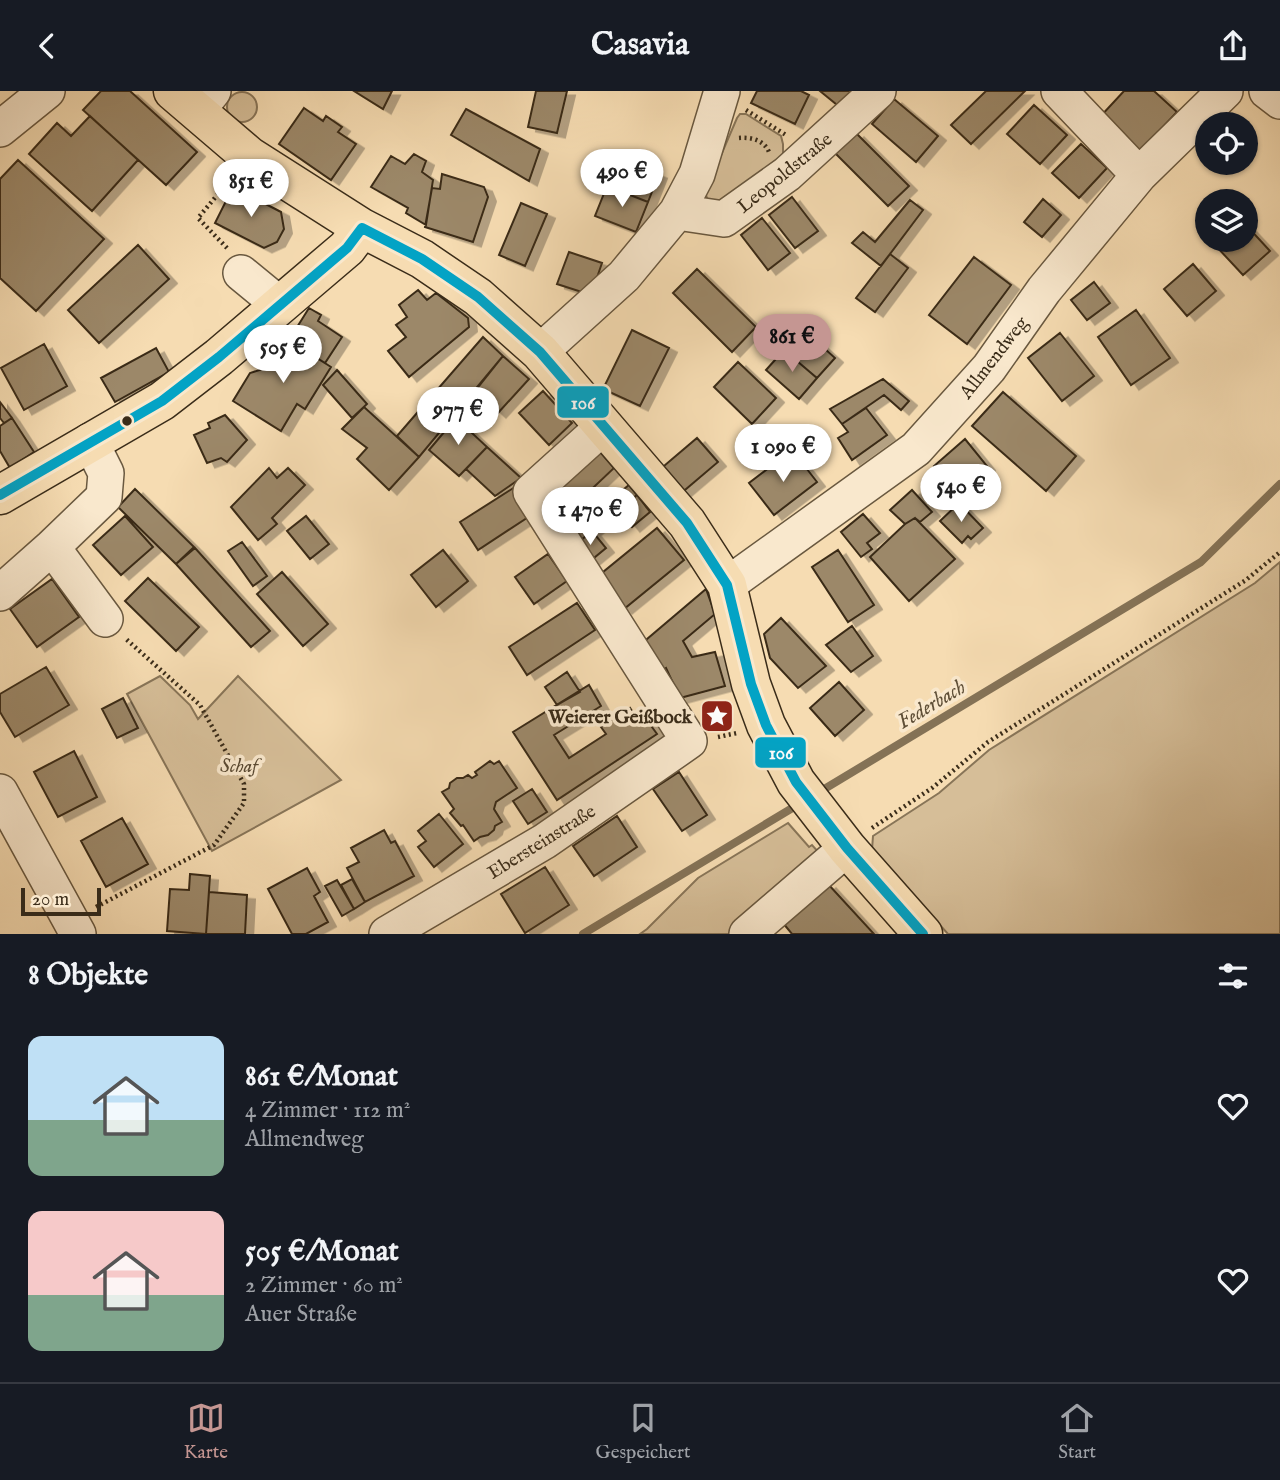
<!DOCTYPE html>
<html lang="de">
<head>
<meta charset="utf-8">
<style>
	:root { --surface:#171b24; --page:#20242c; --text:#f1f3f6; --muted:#9ea1a6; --line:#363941; --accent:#c59692 }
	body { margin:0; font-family:"IM FELL English",serif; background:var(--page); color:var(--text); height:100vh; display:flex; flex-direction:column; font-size:26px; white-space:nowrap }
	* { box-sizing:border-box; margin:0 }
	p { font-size:23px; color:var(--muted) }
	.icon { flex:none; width:38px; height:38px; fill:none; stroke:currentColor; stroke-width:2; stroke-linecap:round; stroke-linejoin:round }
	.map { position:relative; height:843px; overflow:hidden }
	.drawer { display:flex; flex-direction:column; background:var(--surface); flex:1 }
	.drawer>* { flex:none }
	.buttons { position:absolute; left:1195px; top:21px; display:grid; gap:14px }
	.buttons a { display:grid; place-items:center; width:63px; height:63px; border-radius:50%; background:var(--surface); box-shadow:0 2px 5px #0004; font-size:35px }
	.scale { position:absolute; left:21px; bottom:18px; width:80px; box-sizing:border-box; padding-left:7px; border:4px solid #3a2c19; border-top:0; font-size:19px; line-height:24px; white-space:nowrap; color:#3a2c19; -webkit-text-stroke:5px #f9e8cd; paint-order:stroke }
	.price { position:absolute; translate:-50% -60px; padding:0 16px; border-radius:24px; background:#fff; color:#222; font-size:23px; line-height:46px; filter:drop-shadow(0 2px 4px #0008) }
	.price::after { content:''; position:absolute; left:50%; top:42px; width:21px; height:16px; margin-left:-10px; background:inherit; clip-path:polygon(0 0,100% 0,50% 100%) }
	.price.active { background:var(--accent); color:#111 }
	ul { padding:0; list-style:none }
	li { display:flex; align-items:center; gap:21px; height:175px; padding:0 28px }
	li span { display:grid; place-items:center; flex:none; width:196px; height:140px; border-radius:14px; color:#555 }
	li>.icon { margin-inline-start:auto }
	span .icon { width:84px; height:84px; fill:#fffc; stroke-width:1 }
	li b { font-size:30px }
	h2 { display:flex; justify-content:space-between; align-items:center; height:84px; padding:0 28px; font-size:30px }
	header { display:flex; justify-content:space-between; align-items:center; height:91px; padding:0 28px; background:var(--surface); font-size:32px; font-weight:800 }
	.tabs { display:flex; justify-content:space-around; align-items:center; height:98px; border-top:2px solid var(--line); background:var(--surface); font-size:19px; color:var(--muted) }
	.tabs a { display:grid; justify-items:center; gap:4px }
	.tabs .active { color:var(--accent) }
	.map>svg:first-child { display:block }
</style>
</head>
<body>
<header><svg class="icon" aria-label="back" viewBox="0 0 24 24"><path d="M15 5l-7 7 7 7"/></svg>Casavia<svg class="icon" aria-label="share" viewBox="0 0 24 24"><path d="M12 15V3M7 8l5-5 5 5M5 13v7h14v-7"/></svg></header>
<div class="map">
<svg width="1280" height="843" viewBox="0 0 1280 843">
	<defs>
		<filter id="shadow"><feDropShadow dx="8" dy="4.5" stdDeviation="0" flood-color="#0004"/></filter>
	</defs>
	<rect width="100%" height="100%" fill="#f6dcb2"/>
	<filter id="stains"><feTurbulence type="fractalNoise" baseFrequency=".00286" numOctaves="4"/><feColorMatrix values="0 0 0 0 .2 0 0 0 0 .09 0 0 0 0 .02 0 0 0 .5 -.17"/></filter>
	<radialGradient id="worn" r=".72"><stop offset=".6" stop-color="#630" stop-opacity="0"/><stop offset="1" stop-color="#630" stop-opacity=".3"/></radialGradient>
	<path fill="#d6be98" stroke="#887558" stroke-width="2" d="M227 16a15 15 0 1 1 30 0a15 15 0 1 1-30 0Z
		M 740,23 L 746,23 L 781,45 L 783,53 L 783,64 L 738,111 L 708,110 L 706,104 L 706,99 L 737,27 Z
		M 1280,471 L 1280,843 L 948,843 L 872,759 L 873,745 L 939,702 L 989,659 L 1255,492 Z
		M 160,585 L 190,614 L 198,628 L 238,585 L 341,689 L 212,760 L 127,603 Z
		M 788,732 L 809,756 L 812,754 L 821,764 L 734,843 L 640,843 L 647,838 L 698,787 Z"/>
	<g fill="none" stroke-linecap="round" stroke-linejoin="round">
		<path stroke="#847256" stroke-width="8" d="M 816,703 L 1201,471 L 1280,393
			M 583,843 L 799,713"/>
	</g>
	<path fill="#9c8869" stroke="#3a2c19" stroke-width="2" filter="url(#shadow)" d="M 101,0 L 130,0 L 197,61 L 166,94 L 83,19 Z
		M 354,0 L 392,0 L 383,18 Z
		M 536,0 L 567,0 L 557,42 L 528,36 Z
		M 757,0 L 801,0 L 809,4 L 795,33 L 751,12 Z
		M 820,0 L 865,0 L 847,22 Z
		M 986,0 L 1025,0 L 971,53 L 951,34 Z
		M 1124,0 L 1154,0 L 1177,21 L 1139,62 L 1099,27 Z
		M 894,8 L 938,45 L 916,71 L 872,33 Z
		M 1034,14 L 1067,44 L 1040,73 L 1007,43 Z
		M 304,17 L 323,30 L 326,25 L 342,36 L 338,41 L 356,53 L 331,89 L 279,53 Z
		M 466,18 L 540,58 L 529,90 L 451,44 Z
		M 90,25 L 138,69 L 92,120 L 29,63 L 57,32 L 71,45 Z
		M 856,42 L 909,95 L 888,115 L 835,62 Z
		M 1081,53 L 1107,77 L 1079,107 L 1052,82 Z
		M 414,63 L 426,70 L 422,81 L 433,89 L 426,134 L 406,122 L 408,117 L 371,96 L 391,65 L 405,73 Z
		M 618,67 L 659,83 L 648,111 L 607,95 Z
		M 18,69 L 104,148 L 36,220 L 0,187 L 0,88 Z
		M 442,83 L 484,96 L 488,106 L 473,151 L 425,136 L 432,97 L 440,98 Z
		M 607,95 L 648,111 L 636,141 L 595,125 Z
		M 233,96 L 281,121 L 284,138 L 277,151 L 264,157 L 215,132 Z
		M 792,106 L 818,140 L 795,157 L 769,124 Z
		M 1043,108 L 1061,124 L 1042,146 L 1024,131 Z
		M 910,109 L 923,119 L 881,175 L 852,152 L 863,141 L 875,151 Z
		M 521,112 L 547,123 L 525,175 L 499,164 Z
		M 762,127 L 790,162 L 768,179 L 741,144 Z
		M 1246,134 L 1270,160 L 1243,184 L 1215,154 L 1221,149 L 1246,149 Z
		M 138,154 L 169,188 L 99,252 L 68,219 Z
		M 569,161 L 602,172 L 591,204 L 557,193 Z
		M 890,163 L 908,177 L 875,221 L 856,207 Z
		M 974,166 L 1011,194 L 967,253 L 929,224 Z
		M 1193,173 L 1216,200 L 1187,225 L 1164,198 Z
		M 697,178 L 756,236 L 732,261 L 673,202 Z
		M 1094,191 L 1110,212 L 1087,229 L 1071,209 Z
		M 418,199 L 427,209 L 436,202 L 468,227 L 469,236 L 409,286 L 388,260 L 406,246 L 396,234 L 407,226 L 399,214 Z
		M 309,217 L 321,224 L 318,230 L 342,246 L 325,272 L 289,249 Z
		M 1136,219 L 1170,267 L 1131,294 L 1098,246 Z
		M 803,238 L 835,267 L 817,287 L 784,259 Z
		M 632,239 L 669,257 L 640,315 L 603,298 Z
		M 1060,242 L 1094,285 L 1062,310 L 1028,267 Z
		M 483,246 L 503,265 L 419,366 L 397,345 Z
		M 289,249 L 331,276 L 305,318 L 297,313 L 281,340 L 233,310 L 250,282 L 263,278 L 266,270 L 278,265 Z
		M 44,253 L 67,295 L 24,319 L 1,277 Z
		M 156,257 L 169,281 L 115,311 L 101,287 Z
		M 784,259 L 817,287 L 799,308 L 766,279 Z
		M 503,265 L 529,288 L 498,322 L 485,310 L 469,327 L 460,319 Z
		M 738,271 L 776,307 L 752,333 L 714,296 Z
		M 337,279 L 367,313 L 352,327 L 323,294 Z
		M 883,288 L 909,310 L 901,319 L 884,304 L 842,333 L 830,318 Z
		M 543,300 L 572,332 L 549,354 L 519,322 Z
		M 1003,301 L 1076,365 L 1046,400 L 972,335 Z
		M 0,311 L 12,327 L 4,332 L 0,327 Z
		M 364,316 L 419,366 L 389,399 L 357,368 L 367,357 L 342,338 Z
		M 866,317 L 887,344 L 852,369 L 838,347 L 848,341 L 842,333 Z
		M 225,324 L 247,349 L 227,371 L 221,367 L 207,372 L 194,344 L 210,337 L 208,332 Z
		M 12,327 L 34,361 L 10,377 L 0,360 L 0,335 Z
		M 456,327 L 487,356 L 459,385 L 429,359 Z
		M 697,347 L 718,371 L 679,404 L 658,380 Z
		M 965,348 L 987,375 L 955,401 L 934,375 Z
		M 487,356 L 521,387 L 495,405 L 466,378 Z
		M 596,356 L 614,377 L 577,412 L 559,391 Z
		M 796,364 L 817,391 L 774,424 L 749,392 L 774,373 L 778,378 Z
		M 269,377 L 277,387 L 288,377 L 305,394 L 272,427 L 277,433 L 258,449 L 231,416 Z
		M 559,391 L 596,437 L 575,454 L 549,399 Z
		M 629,394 L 637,404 L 596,437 L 587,428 Z
		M 515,396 L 533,423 L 478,459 L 460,431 Z
		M 135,398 L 194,456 L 176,473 L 118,416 Z
		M 912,399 L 932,421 L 920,431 L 915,427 L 905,433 L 890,419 Z
		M 637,404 L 650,421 L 632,436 L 618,419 Z
		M 959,412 L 983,437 L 971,448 L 968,445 L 962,452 L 940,430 Z
		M 863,423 L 880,442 L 867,452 L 872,458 L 861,466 L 841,441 Z
		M 125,425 L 153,456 L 121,484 L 93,454 Z
		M 306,425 L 329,453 L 310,468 L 287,440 Z
		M 915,427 L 955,468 L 909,510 L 870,466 L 905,433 Z
		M 657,437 L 684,469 L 624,518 L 597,486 Z
		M 592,440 L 606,457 L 589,471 L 575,454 Z
		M 242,451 L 267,485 L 253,495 L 228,460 Z
		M 195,457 L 270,540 L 251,556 L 176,473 Z
		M 443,459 L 468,490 L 436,516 L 411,484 Z
		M 838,459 L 874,514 L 848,531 L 812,476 Z
		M 548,463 L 567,490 L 534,513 L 515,486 Z
		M 282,481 L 328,533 L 303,555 L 257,503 Z
		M 148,487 L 199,536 L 176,560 L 125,510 Z
		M 52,488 L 79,526 L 37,556 L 10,518 Z
		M 706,498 L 715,523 L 683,550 L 692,566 L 715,561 L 725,595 L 680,607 L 666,577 L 659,582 L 640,554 Z
		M 577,512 L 595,539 L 527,584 L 509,556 Z
		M 781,527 L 826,575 L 798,597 L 770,567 L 764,543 Z
		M 852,535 L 873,565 L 851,581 L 826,554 Z
		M 46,576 L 69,614 L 15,646 L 0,621 L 0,603 Z
		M 567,581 L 580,601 L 557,614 L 545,596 Z
		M 839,591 L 864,619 L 835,645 L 810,617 Z
		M 589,594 L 601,615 L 554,644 L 569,667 L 606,643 L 601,636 L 630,617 L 638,629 L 644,625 L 657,643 L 557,709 L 513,641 Z
		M 123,607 L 138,637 L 117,647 L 102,618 Z
		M 74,660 L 97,706 L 58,726 L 34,681 Z
		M 490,670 L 494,673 L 499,670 L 517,697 L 496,711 L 494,718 L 502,731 L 495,735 L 494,739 L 488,744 L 480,746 L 474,750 L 463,734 L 461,735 L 450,722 L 454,718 L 442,701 L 449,697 L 450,692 L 457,687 L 463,687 L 468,684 L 472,687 L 477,684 L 475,681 Z
		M 679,681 L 707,724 L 682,740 L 653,698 Z
		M 532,698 L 547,721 L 528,733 L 513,710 Z
		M 439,723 L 463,753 L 434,776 L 418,756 L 426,750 L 418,740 Z
		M 617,725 L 637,756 L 594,785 L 573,755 Z
		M 122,727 L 148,773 L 106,796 L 81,750 Z
		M 384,739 L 391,752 L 395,750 L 414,785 L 365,811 L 347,777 L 359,771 L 351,757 Z
		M 545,776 L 569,814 L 525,842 L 501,803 Z
		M 307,777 L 320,801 L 314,805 L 328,831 L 306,843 L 292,843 L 268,798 Z
		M 190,783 L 210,785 L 206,843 L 167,840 L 170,798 L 189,799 Z
		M 352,788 L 365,811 L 354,818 L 341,794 Z
		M 337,789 L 354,818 L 342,825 L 325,795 Z
		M 828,793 L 874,843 L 792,843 L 783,832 Z
		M 209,801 L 247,804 L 245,843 L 206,843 Z"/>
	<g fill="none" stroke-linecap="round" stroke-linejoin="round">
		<g stroke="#69583f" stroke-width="38">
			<path id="minor" d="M 1059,0 L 1139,84
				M 1267,0 L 1280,10
				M 197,20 L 213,0
				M 0,38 L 47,0
				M 677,121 L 724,128 L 787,83 L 878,0
				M 241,182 L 280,214
				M 540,261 L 624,185 L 677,121 L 697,83 L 722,0
				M 52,456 L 105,528
				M 727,494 L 916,358 L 989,277 L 1044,199 L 1139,84 L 1225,0
				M 0,502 L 52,456 L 104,406 L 106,382 L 90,350
				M 0,701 L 78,843
				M 387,843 L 545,750 L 689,650 L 531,401 L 603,336
				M 747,843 L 847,757"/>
		</g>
		<g stroke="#3a2c19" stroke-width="41">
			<path id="major" d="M 173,0 L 249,65 L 362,137 L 422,168 L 478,206 L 540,261 L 687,432 L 727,494 L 751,593 L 766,634 L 796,691 L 847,757 L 923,843
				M 0,404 L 162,310 L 219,266 L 347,157 L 362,137"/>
		</g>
		<path stroke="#3a2c19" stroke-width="4.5" stroke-dasharray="2 3.5" stroke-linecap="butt" d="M 746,19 L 786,44
			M 739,47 C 751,46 764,49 769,61
			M 227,157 L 198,127 L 229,90
			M 718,646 L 737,642
			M 872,737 L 932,697 L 988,651 L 1246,489 L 1280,461
			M 96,816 L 214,754 L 244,712 L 244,693 L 200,614 L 126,548"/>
		<use href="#minor" stroke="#f9e8cd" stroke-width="35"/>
		<use href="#major" stroke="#f6dcb2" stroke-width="38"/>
		<g stroke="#f9e8cd" stroke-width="16">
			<path id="bus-1" d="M 362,137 L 422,168 L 478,206 L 540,261 L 687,432 L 727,494 L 751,593 L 766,634 L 796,691 L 847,757 L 923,843
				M 0,404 L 162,310 L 219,266 L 347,157 L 362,137"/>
		</g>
		<use href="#bus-1" stroke="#03a3c5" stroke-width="10"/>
	</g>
	<defs>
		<g id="sight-square" transform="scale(1.75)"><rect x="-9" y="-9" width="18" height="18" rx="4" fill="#8f2418" stroke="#f9e8cd"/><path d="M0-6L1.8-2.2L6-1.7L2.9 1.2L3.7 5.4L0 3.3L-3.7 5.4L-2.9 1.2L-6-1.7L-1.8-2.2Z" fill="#fff"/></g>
	</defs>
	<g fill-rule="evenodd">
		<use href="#sight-square" x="717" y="625"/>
	</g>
	<circle fill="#3a2c19" stroke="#f9e8cd" stroke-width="2.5" cx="127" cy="330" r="6"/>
	<g text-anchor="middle" stroke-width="7" stroke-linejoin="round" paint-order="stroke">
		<g font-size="19" fill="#3a2c19" stroke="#f9e8cd">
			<text transform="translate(784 81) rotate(-39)" y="7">Leopoldstraße</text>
			<text transform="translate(993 266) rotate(-52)" y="7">Allmendweg</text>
			<text transform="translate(541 750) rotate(-32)" y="7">Ebersteinstraße</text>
		</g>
		<g font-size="19" font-weight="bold" fill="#3a2c19" stroke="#f9e8cd" text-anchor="end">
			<text x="692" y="632">Weierer Geißbock</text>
		</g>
		<g font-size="19" font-style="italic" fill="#594932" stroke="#f9e8cd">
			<text x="239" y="681">Schaf</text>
		</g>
		<g font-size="21" font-style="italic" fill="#5f4f37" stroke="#f9e8cd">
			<text transform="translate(931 613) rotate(-31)" y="7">Federbach</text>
		</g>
	</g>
	<g stroke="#f9e8cd" stroke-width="2.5">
		<rect x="556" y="294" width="54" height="34" rx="7" fill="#03a3c5"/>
		<rect x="754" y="645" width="53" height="33" rx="7" fill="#03a3c5"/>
	</g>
	<g font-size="19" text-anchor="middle" font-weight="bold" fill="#fff">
		<text x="583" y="318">106</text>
		<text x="781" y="668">106</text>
	</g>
	<rect width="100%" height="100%" filter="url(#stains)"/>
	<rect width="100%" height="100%" fill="url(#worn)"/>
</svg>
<div class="buttons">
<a><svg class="icon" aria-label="locate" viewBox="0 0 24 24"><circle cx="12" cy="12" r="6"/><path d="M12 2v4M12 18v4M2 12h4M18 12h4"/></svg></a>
<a><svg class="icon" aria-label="layers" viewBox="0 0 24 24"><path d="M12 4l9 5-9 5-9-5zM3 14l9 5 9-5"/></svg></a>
</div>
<div class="scale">20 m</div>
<b class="price" style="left:622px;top:118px">490 €</b>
<b class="price" style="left:251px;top:128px">851 €</b>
<b class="price active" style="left:792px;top:283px">861 €</b>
<b class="price" style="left:283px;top:294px">505 €</b>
<b class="price" style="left:458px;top:356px">977 €</b>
<b class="price" style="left:783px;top:393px">1 090 €</b>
<b class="price" style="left:961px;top:433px">540 €</b>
<b class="price" style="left:590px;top:456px">1 470 €</b>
</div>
<section class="drawer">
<h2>8 Objekte<svg class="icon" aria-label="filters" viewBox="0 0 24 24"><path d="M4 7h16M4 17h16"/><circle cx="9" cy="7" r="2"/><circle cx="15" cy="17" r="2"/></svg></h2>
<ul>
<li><span style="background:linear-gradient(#bfe0f5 60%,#7fa58c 0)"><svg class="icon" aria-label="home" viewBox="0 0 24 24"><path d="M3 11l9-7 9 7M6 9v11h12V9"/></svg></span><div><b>861 €/Monat</b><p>4 Zimmer · 112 m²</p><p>Allmendweg</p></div><svg class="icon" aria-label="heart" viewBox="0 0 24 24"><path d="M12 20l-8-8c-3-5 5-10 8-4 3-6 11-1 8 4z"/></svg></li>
<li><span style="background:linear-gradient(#f6c9c9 60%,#7fa58c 0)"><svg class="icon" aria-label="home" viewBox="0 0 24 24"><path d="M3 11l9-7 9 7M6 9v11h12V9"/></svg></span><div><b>505 €/Monat</b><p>2 Zimmer · 60 m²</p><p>Auer Straße</p></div><svg class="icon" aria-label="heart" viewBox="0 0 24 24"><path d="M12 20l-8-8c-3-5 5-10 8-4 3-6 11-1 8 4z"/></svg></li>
</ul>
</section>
<nav class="tabs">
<a class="active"><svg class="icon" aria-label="map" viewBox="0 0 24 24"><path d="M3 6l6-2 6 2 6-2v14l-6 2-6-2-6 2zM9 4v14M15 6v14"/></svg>Karte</a>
<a><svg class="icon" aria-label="saved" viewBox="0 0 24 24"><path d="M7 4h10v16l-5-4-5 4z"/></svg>Gespeichert</a>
<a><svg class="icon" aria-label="home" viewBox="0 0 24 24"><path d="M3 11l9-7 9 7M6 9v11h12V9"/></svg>Start</a>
</nav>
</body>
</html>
